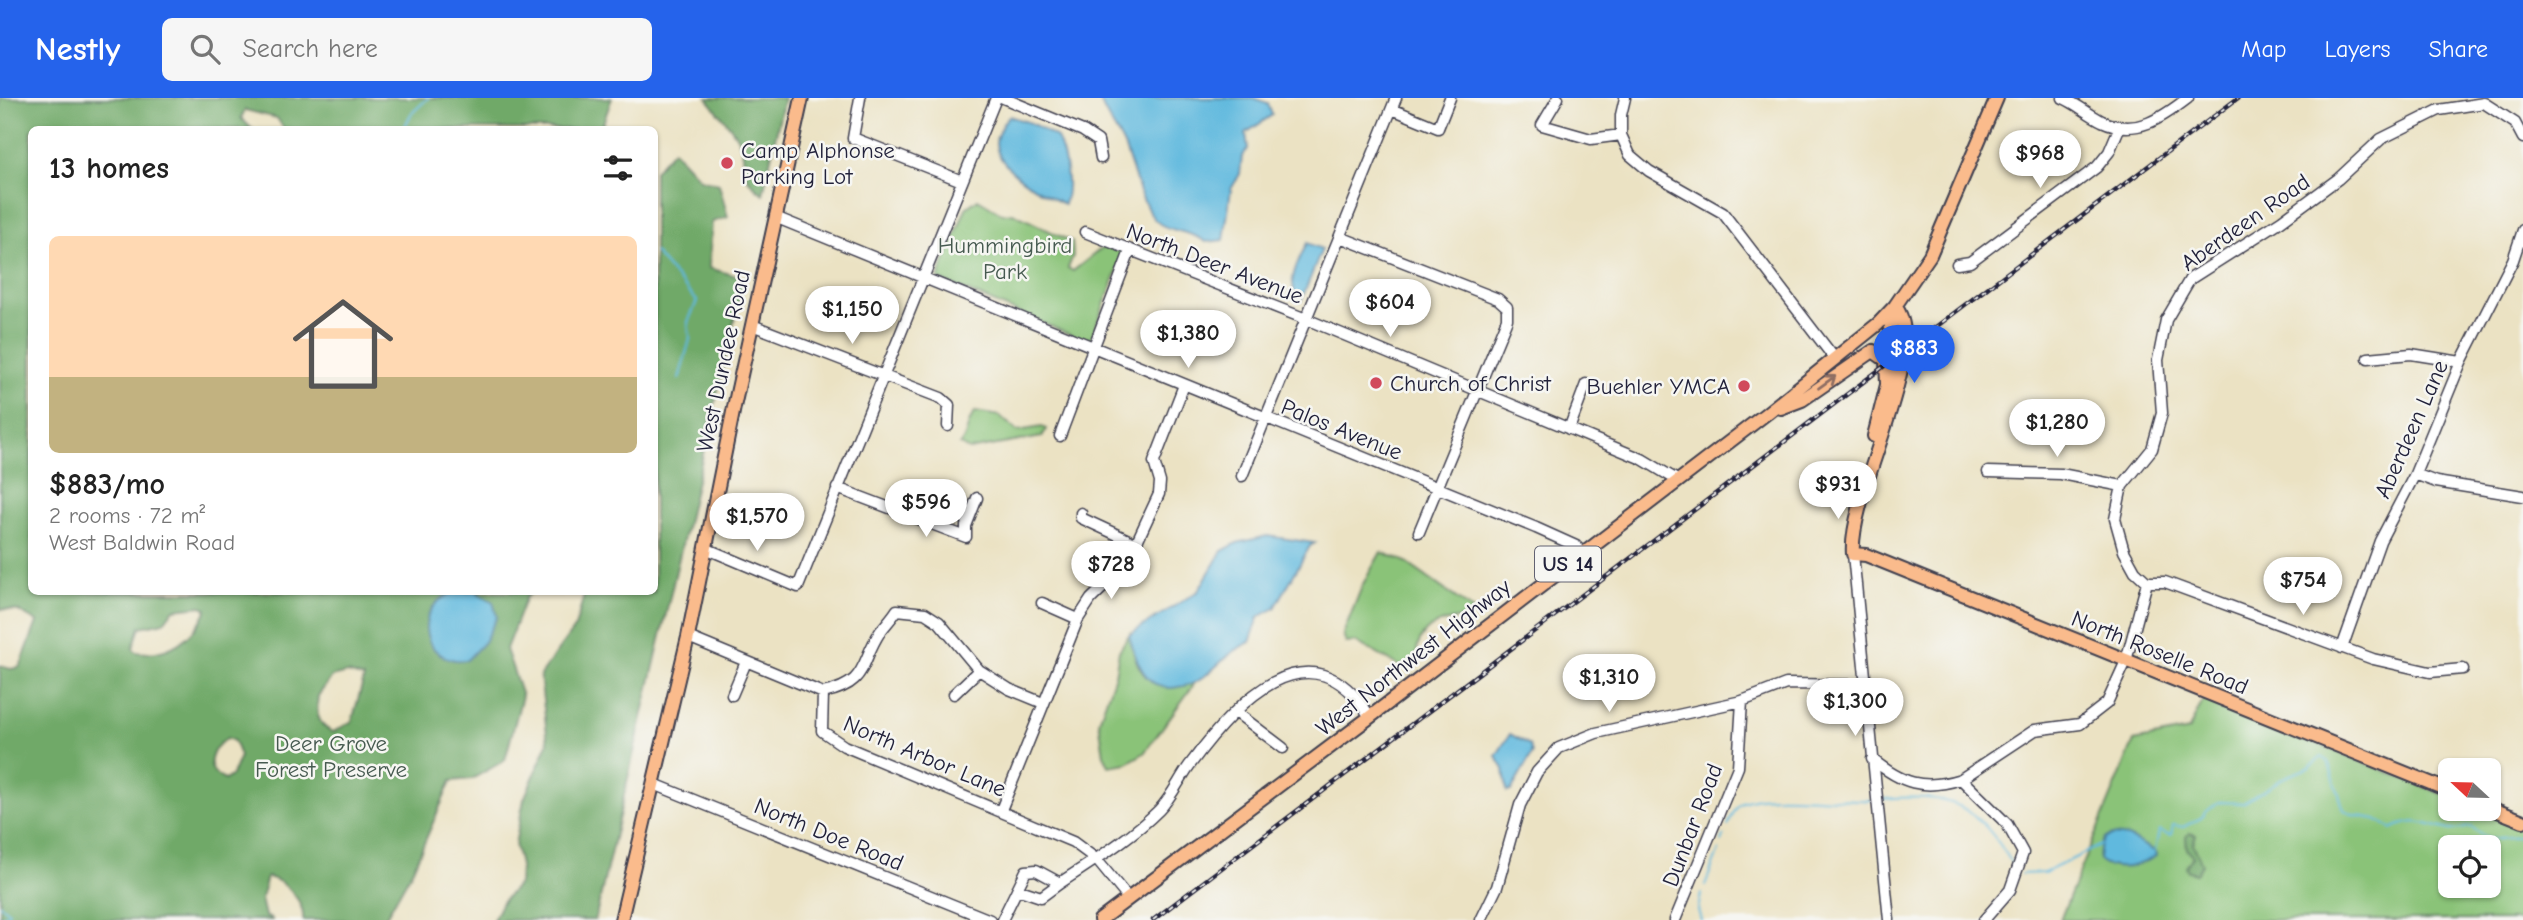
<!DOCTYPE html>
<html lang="en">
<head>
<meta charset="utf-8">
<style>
	:root { --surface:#fff; --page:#f6f6f6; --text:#222; --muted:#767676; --accent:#2563eb }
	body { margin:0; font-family:"Comic Neue",sans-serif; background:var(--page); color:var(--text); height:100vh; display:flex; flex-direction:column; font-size:26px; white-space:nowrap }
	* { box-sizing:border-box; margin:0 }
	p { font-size:23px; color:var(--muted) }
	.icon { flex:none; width:38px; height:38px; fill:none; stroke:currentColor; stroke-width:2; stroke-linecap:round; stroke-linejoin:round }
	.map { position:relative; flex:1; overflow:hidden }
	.details { position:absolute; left:28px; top:28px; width:630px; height:469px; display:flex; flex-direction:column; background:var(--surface); border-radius:10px; box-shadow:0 2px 5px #0004 }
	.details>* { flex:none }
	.needle { width:46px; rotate:292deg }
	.controls { position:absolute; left:2438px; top:660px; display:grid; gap:14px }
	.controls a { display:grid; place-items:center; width:63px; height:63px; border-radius:10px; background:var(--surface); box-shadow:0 2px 5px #0004; font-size:35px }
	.price { position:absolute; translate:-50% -60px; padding:0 16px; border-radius:24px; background:#fff; color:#222; font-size:23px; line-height:46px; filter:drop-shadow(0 2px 4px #0008) }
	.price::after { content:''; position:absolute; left:50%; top:42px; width:21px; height:16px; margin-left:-10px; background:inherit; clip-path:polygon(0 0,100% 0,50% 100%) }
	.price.current { background:var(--accent); color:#fff }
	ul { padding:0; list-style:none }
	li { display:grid; align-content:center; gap:14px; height:371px; padding:0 21px }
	li span { display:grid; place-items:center; height:217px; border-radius:10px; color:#555 }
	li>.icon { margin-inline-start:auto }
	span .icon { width:126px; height:126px; fill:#fffc; stroke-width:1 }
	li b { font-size:30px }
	h2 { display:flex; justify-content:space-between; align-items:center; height:84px; padding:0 21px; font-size:30px }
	header { display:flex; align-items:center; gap:42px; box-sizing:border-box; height:98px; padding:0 35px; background:var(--accent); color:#fff }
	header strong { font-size:33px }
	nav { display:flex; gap:38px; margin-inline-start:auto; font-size:24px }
	.search { width:490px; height:63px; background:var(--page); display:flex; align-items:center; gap:18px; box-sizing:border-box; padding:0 24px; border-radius:10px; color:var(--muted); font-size:26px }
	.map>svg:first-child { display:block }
</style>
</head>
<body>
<header>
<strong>Nestly</strong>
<div class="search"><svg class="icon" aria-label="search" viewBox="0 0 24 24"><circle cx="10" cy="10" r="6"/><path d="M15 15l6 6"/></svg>Search here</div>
<nav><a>Map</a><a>Layers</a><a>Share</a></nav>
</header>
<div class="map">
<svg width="2523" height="822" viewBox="0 0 2523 822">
	<rect width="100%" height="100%" fill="#f6f6f2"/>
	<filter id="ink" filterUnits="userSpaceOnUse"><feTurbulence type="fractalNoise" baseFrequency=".0143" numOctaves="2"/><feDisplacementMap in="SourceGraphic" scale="14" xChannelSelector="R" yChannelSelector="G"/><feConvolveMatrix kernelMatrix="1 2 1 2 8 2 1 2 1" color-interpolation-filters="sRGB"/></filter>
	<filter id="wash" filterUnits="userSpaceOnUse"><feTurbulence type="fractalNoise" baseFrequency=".00686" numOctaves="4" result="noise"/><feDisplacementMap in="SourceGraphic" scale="28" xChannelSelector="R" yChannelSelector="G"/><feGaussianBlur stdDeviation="1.57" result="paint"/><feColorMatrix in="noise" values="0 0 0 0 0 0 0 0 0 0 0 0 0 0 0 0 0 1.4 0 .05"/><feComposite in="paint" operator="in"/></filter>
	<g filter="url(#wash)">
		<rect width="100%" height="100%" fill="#ebe2c3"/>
		<path fill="#8ac378" stroke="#56725a" stroke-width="2" fill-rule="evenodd" d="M 978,101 L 1003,116 L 1013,115 L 1072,144 L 1073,158 L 1068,170 L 1073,173 L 1106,147 L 1122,153 L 1123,159 L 1091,240 L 1083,242 L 938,181 L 966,110 Z
			M 975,314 L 1000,318 L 1017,333 L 1042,329 L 1046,331 L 1042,339 L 969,352 L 960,347 C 969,336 966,324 975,314 Z
			M 1381,454 L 1404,463 L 1473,512 L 1469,519 C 1440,523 1418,527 1416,560 L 1401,569 L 1356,544 L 1346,545 L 1343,536 L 1363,486 Z
			M 1130,535 C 1135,578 1151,596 1195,585 L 1144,655 L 1127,665 L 1109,668 L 1104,657 L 1099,623 L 1115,577 L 1119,553 Z
			M 2204,600 L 2450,699 L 2450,710 L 2478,711 L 2523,729 L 2523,822 L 2060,822 L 2134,643 L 2189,632 ZM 2450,749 L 2488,749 L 2488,788 L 2450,788 Z"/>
		<path fill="#6fa968" stroke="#486652" stroke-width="2" fill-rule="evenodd" d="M 0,0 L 612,0 L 601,31 L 284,31 L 277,20 L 245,12 L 241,20 L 252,31 L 32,32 L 32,494 L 533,494 L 526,499 L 506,551 L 522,598 L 505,662 L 472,681 L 451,683 L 413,771 L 384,822 L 303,822 C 305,804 285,782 267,779 L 261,801 L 265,818 L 273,822 L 0,822 L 0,568 L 11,571 L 20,569 L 37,524 L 18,513 L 0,511 ZM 202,508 L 207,511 C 195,539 169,559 136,554 L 133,550 L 140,529 L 164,524 L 174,511 ZM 348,575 L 364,580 L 352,623 L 333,634 C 317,628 316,613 318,598 L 332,579 ZM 227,640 L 234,643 L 240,658 L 232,677 L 225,682 C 202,672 210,651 227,640 Z
			M 707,0 L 784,0 L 763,96 C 739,77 748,75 741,49 C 737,33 717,14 707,0 Z
			M 673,52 L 700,81 L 719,86 L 728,119 L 712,124 L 709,170 L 744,180 L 595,822 L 493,822 L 502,804 L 519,785 L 520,768 L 515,746 L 524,701 L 548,645 L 540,577 L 575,529 L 585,494 L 654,494 L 654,73 Z
			M 2189,735 L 2196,737 L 2193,746 L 2202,766 L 2196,775 L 2188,773 L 2186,768 L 2193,759 L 2187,751 L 2186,739 Z"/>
		<path fill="#61b9de" stroke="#426e8c" stroke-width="2" d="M 1099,0 L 1253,0 L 1268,5 L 1272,17 L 1246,35 L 1248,51 L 1242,58 L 1240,76 L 1231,91 L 1224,142 L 1206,144 C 1192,133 1175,135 1160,126 C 1143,116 1132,67 1124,48 C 1116,31 1105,18 1099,0 Z
			M 1009,18 L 1031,25 L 1057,40 C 1065,57 1071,88 1064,106 C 1042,95 985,66 998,36 C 1001,29 1003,23 1009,18 Z
			M 1307,145 L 1322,151 L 1301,203 C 1283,186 1299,163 1307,145 Z
			M 1267,438 L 1315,445 L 1310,448 L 1275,510 L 1259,519 L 1250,544 C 1229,553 1217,570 1198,583 C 1192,587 1185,588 1178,589 C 1146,596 1135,561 1129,537 L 1198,493 L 1222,453 L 1237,445 Z
			M 454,494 L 475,494 L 493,504 L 497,519 L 484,544 L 467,562 C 422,567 409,511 454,494 Z
			M 1510,636 L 1530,647 L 1532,656 L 1511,693 L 1507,694 L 1504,671 L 1496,658 Z
			M 2113,737 L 2128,739 L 2155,753 L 2156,758 C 2140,768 2115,776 2099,762 C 2100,750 2100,740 2113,737 Z"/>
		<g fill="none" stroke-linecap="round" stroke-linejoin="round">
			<path stroke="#61b9de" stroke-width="2" d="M 403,32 L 411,16 L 428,0
				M 654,154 L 697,203 L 688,224 L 690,241 L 679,281
				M 1883,701 C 1952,695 1976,705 2013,767
				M 1728,728 C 1731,720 1734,711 1742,705 C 1761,692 1844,704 1872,702
				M 1722,744 L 1724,738
				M 2155,753 L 2159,733 L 2171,737 L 2173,727 L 2183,729 L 2201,720 L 2206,713 L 2220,704 L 2243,705 L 2285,679 L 2308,670 L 2322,659 L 2328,663 L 2344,712 L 2353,717 L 2376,721 L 2391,731 C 2419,718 2424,727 2450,732 C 2457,733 2464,729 2472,729 L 2487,741 L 2523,738
				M 2021,776 L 2044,775 L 2101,747
				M 1705,787 L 1719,752
				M 1701,796 L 1698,812 L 1701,822
				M 0,807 L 9,814 L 0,820"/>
		</g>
	</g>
	<g filter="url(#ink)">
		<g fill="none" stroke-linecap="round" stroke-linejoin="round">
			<g stroke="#403f4f" stroke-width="13">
				<path id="minor" d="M 860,0 L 853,40 L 962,83
					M 1003,0 L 1083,33 L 1098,43 L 1101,60
					M 1558,0 L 1542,27 L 1591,41 L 1621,37
					M 1625,0 L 1621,17 L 1621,37 L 1630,57 L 1649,73 L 1723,115 L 1835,261
					M 2063,0 C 2077,6 2088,16 2102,23 C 2136,39 2162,20 2188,0
					M 1392,11 L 1438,30 L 1450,0
					M 775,119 L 1536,430 L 1576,448 L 1583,455
					M 1085,134 L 1306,221 L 1642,361 L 1677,382
					M 1340,139 L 1498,201 L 1507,209 L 1507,221 L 1419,434
					M 1957,166 L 1970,164 L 2097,69 L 2109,54 L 2120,28
					M 752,227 L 941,300 L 949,307 L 948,328
					M 2368,260 L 2411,256 L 2461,264
					M 1569,331 L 1586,286
					M 1060,338 L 1130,153
					M 1988,374 L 2061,376 L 2122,388
					M 2415,376 L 2436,384 L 2523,398
					M 1242,378 L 1396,0
					M 837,390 L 966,439 L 966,428 L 977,400
					M 1081,415 L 1081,420 L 1137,446
					M 705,450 L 798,489 L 996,0
					M 1853,456 L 1889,822
					M 2147,484 L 2165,484 L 2373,561 L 2430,574 L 2463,571
					M 1042,505 L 1078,521
					M 688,539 L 823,595 L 822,633 L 844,648 L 1073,744 L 1096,761 L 1128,800
					M 2342,550 L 2380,443 L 2415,376 L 2461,264 L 2513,162 L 2523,132
					M 823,595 C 869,585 859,566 880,534 C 885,527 892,520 897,512 L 925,515 L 939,524 L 979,572 L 1009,591 L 1043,605
					M 954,596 L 979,572
					M 732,597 L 746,564
					M 1237,615 L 1283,650
					M 1872,661 C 1901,685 1923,693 1961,681 L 2035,632 L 2080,626 L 2107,605 L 2126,563 L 2147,484 L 2135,473 L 2124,453 L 2115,421 L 2122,388 L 2152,351 L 2162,315 L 2158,262 L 2166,222 L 2190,181 L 2281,123 L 2338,81 L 2381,41 L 2439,12 L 2484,5 L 2515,25 L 2523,40
					M 1961,681 L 2007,726 L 2023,755 L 2010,792 L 1984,822
					M 654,686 L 990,822
					M 1001,712 L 1078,521 L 1091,501 L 1126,467 L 1159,396 L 1160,384 L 1154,364 L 1184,287
					M 1017,791 L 1041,799 L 1060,785
					M 1002,822 L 1026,773 L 1036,772 L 1060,785 C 1093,763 1131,740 1159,712 C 1171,700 1179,682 1189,668 C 1233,608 1310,521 1370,619
					M 1481,822 L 1497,789 L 1520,707 L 1537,674 L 1559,650 L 1596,635 L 1742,603 L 1786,586 L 1866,587
					M 1675,822 L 1738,669 L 1742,603"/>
			</g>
			<g stroke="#403f4f" stroke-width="16">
				<path id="major" d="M 1895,208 C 1932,253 1848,395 1853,456 L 1866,457 L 2450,693
					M 1781,310 L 1802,302 L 1873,253 L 1886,262 L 1887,286
					M 1874,338 L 1890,275 L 1891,225 L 1895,209
					M 2488,709 L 2523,723
					M 621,822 L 688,539 L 734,309 L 802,0
					M 1100,822 L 1370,619 L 1767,315 L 1878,226 L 1895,208 L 1930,157 L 1997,0"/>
			</g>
			<use href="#minor" stroke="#fff" stroke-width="10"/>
			<use href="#major" stroke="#fabb8c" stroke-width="12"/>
			<g stroke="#22223b" stroke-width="4.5">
				<path id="rail" d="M 1153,822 L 2238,0"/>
			</g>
			<use href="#rail" stroke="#f6f6f2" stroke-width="2" stroke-dasharray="5" stroke-linecap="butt"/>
		</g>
		<defs><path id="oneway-shaft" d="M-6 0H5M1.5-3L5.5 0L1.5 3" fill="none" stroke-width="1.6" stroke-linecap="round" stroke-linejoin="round" transform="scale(1.75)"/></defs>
		<use stroke="#8e6e64" href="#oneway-shaft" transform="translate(1827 284) rotate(-36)"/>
	</g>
	<g fill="#d1495b" stroke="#f6f6f2" stroke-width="2.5">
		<circle cx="727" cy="65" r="7"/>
		<circle cx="1376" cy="285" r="7"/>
		<circle cx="1744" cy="288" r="7"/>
	</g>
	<g text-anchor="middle" stroke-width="5" stroke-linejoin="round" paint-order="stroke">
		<rect fill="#f6f6f2" stroke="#626272" stroke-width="2" x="1535" y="448.5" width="66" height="35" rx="5"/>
		<g font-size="21" font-weight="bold" fill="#22223b">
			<text x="1568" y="473">US 14</text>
		</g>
		<g font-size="23" fill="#22223b" stroke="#f6f6f2" text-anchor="start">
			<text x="741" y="60">Camp Alphonse<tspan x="741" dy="26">Parking Lot</tspan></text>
			<text x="1390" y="293">Church of Christ</text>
			<text x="1730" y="296" text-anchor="end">Buehler YMCA</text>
		</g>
		<g font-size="23" fill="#22223b" stroke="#f6f6f2">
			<text transform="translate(2245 124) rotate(-35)" y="8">Aberdeen Road</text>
			<text transform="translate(1215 165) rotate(21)" y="8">North Deer Avenue</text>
			<text transform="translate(723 263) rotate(-78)" y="8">West Dundee Road</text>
			<text transform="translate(1342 331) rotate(22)" y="8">Palos Avenue</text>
			<text transform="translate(2411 331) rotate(-66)" y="8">Aberdeen Lane</text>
			<text transform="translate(2160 554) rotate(22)" y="8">North Roselle Road</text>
			<text transform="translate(1413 559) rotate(-38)" y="8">West Northwest Highway</text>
			<text transform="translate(925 658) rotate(23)" y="8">North Arbor Lane</text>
			<text transform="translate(1692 727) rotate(-69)" y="8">Dunbar Road</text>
			<text transform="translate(829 736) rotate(22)" y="8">North Doe Road</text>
		</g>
		<g font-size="23" fill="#465a50" stroke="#f6f6f2">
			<text x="1005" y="155">Hummingbird<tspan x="1005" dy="26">Park</tspan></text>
			<text x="331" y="653">Deer Grove<tspan x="331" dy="26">Forest Preserve</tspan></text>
		</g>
	</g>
</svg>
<div class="controls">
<a><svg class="needle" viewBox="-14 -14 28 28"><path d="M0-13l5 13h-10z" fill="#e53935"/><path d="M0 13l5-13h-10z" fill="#767676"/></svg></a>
<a><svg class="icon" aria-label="locate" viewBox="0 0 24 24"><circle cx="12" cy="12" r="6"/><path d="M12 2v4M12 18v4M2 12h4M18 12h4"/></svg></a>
</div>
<b class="price" style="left:2040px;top:92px">$968</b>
<b class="price" style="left:1390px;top:241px">$604</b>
<b class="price" style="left:852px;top:248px">$1,150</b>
<b class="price" style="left:1188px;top:272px">$1,380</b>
<b class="price current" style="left:1914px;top:287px">$883</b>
<b class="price" style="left:2057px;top:361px">$1,280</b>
<b class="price" style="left:1838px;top:423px">$931</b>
<b class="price" style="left:926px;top:441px">$596</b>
<b class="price" style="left:757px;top:455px">$1,570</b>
<b class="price" style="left:1111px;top:503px">$728</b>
<b class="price" style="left:2303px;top:519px">$754</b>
<b class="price" style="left:1609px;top:616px">$1,310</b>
<b class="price" style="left:1855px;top:640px">$1,300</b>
<section class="details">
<h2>13 homes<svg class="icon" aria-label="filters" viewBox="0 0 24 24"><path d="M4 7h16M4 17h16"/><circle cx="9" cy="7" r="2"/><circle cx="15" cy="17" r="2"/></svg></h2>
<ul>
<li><span style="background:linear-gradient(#ffd9b3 65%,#c2b280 0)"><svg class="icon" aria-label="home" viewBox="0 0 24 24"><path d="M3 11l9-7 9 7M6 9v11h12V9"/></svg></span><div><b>$883/mo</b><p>2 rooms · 72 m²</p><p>West Baldwin Road</p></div></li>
</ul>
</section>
</div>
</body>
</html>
